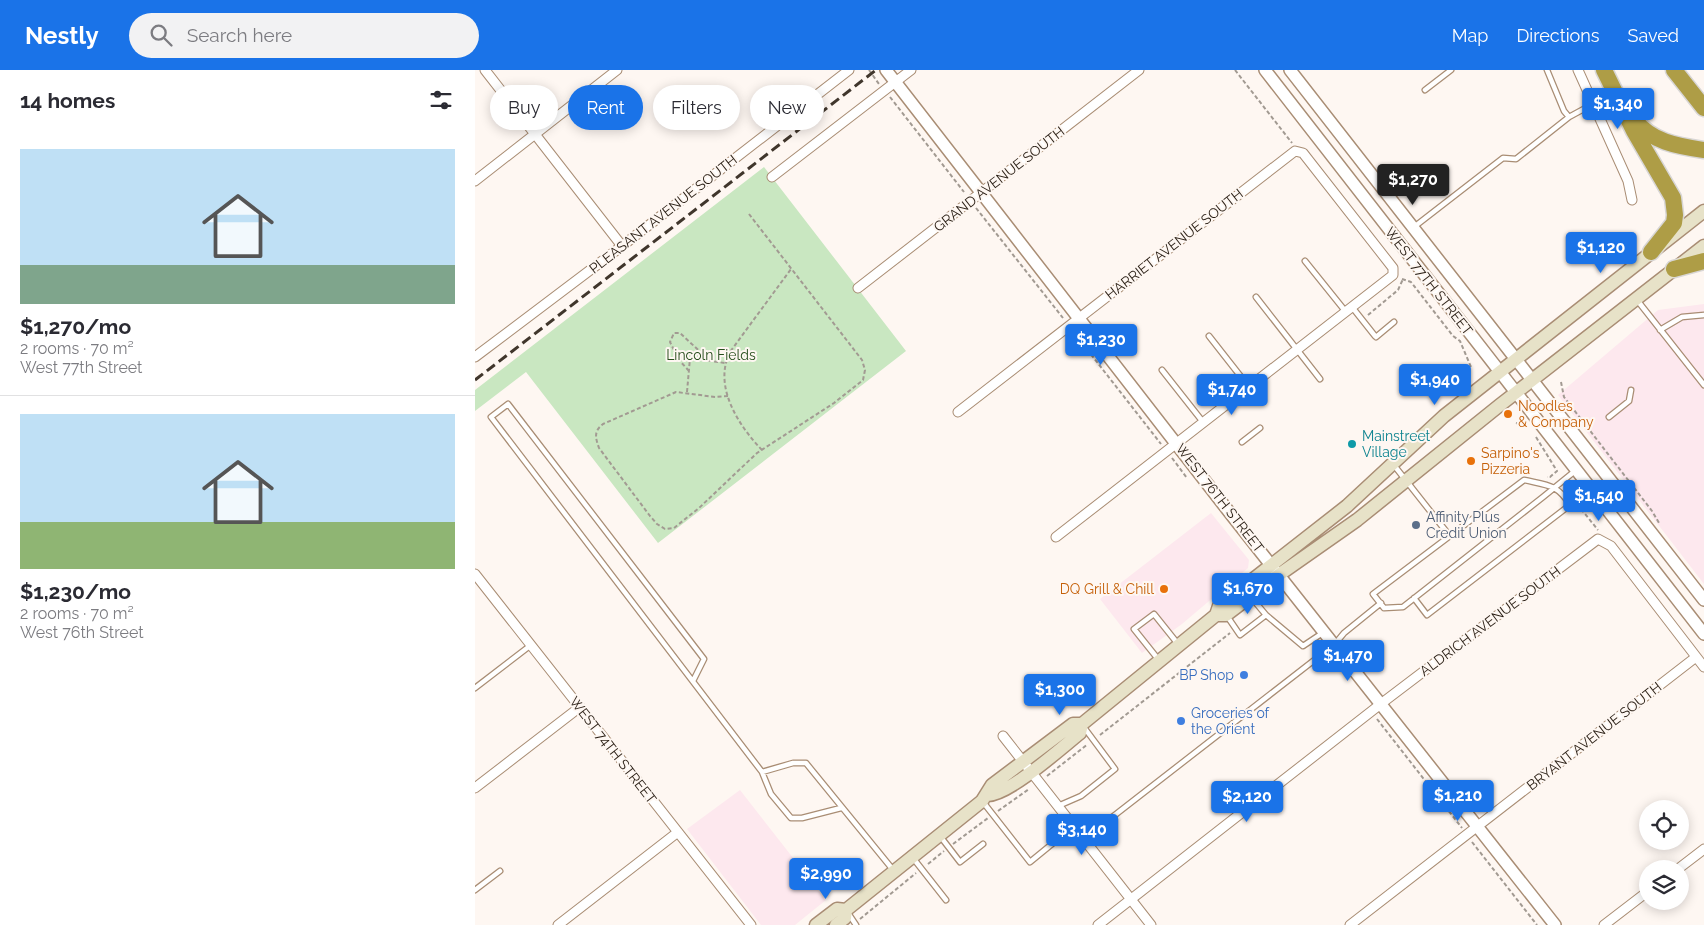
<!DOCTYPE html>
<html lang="en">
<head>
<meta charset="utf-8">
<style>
	:root { --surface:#fff; --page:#f2f2f3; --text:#2b2b33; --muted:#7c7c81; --line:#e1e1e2; --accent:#1a73e8 }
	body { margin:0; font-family:Raleway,sans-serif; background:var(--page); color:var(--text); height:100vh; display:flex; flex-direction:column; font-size:19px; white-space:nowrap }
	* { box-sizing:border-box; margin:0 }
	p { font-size:16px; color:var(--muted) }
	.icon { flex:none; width:28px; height:28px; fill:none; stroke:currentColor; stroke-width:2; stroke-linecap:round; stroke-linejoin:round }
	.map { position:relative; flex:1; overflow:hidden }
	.sheet { display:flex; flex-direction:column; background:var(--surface); width:475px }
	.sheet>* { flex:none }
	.top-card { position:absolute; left:15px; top:15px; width:475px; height:45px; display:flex; gap:10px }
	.controls { position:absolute; left:1164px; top:730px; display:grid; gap:10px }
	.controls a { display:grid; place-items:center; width:50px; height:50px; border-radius:50%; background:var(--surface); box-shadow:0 2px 12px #0003; font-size:25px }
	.price { position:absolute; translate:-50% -42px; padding:0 11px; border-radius:5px; background:var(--accent); color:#fff; font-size:16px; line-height:32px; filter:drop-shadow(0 1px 2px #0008) }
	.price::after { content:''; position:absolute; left:50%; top:30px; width:15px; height:11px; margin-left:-8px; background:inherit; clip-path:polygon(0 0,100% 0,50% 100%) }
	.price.active { background:#222; color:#fff }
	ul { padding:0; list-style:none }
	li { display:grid; align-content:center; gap:10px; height:265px; padding:0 20px }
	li+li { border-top:1px solid var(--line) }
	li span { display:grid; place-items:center; height:155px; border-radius:0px; color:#555 }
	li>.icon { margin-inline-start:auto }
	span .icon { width:90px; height:90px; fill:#fffc; stroke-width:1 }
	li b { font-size:21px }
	h2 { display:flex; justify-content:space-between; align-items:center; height:60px; padding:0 20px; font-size:21px }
	.chip { padding:0 18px; border-radius:22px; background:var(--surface); box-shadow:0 2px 12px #0003; font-size:18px; line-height:45px }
	.chip.active { background:var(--accent); color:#fff }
	header { display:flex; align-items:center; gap:30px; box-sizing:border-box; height:70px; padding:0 25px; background:var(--accent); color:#fff }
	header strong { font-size:24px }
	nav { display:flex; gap:28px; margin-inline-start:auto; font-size:18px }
	.search { width:350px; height:45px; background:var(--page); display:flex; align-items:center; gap:12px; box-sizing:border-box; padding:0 18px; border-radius:28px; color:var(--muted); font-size:19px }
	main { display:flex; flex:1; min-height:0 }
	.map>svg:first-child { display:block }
</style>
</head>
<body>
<header>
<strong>Nestly</strong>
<div class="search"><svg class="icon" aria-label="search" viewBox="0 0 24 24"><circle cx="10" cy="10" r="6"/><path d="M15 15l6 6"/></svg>Search here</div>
<nav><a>Map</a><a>Directions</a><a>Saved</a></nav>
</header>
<main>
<section class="sheet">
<h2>14 homes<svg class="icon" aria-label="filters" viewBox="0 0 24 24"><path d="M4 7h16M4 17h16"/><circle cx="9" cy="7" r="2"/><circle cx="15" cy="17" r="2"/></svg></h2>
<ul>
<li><span style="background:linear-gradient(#bfe0f5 75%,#7fa58c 0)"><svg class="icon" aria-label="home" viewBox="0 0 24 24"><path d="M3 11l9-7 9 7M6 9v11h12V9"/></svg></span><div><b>$1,270/mo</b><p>2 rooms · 70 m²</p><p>West 77th Street</p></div></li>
<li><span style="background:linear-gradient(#bfe0f5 70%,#8fb573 0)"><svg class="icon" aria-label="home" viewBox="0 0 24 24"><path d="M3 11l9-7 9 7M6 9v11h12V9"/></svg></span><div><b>$1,230/mo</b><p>2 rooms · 70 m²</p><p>West 76th Street</p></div></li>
</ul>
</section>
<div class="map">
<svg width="1229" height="855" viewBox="0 0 1229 855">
	<rect width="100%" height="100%" fill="#fef7f2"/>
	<path fill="#fde8ee" d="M 1229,234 L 1229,514 L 1083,325 L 1183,240 Z
		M 736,443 L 774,490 L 773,498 L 707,554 L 667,583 L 625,529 Z
		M 265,720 L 351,830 L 320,855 L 286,855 L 212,759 Z"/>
	<path fill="#c9e7c1" d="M 289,97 L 431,281 L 183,473 L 51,302 L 0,341 L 0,320 Z"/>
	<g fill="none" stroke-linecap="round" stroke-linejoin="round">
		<g stroke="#a98d74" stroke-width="7">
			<path id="service" d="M 1072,0 L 1089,41 L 1094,47 L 1118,34
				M 950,20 L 976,0
				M 939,157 L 1028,88 L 1041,89 L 1094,47
				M 830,191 L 871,242
				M 781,227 L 845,309
				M 1162,230 L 1229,315
				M 877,237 L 900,266
				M 1185,260 L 1207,247 L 1229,245
				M 734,266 L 774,317
				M 901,267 L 919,252
				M 687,300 L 728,352
				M 1134,347 L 1154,331 L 1156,320
				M 767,372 L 785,358
				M 918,394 L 974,465
				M 939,528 L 952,545 L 1095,435 C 1083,414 1071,415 1049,410 L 898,524 L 909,538 L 928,537 L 1068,427 L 1100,401
				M 791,545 L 828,576 L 849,562
				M 752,546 L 765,565 L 791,545 L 776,527
				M 683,589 L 659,559 L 679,544 L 703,574
				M 218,611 L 229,589 L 33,334 L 16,347 L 287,702 L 318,693 L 331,693 L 419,801
				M 0,618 L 56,575
				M 287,702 L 296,724 L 316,748 L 327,748 L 366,738
				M 508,732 L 555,792 L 599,756
				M 583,736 L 606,726 L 640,699 L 608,656
				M 465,766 L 485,792 L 508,774
				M 609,769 L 860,574 L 869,563 L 906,533
				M 438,788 L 471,830
				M 0,820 L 25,801
				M 373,843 L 381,855"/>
		</g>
		<g stroke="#a98d74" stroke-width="11">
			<path id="minor" d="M 10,0 L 147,176
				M 1103,0 L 1153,111 L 1157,130
				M 297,107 L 436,0
				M 0,111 L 142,0
				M 383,218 L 664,0
				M 0,287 L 147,176 L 374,0
				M 483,342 L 820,81 L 828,83 L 918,198 L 918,205 L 581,467
				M 0,504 L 276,855
				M 528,666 L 676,855
				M 0,718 L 105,637
				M 1203,799 L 1229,779
				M 83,855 L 203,762
				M 623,855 L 907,633 L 1123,469 L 1136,476 L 1229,597
				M 875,855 L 1221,587
				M 1129,855 L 1172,822"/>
		</g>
		<g stroke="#a98d74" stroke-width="14">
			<path id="tertiary" d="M 411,0 L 758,447 L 1080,855
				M 790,0 L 1229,564
				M 815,0 L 1229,530"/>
		</g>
		<g stroke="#a98d74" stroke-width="15">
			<path id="secondary" d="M 741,545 L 751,545 L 805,504 L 882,450 L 1025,335 L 1229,176
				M 513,725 C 535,724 585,679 605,663 L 607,654
				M 341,855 L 362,839 L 371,840
				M 361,855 L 370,848 L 371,840 L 507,731 L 517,715 L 598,654 L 607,654 L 741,545 L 744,536 L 872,436 L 969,346 L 1229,141"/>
		</g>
		<g stroke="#d8d6d5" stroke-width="19">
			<path id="motorway" d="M 1129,0 L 1159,61 L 1198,128 L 1200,145 L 1199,153 L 1176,182
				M 1199,0 L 1229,38
				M 1159,49 C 1176,72 1202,76 1229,80
				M 1199,199 L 1229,191"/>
		</g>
		<path stroke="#a29a92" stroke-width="2" stroke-dasharray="4 2.5" stroke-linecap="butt" d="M 394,0 L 404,14
			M 760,0 L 817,73
			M 415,27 L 489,122
			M 501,138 L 588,248
			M 927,209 L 936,212 L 978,266 L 985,271 L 996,297
			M 893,245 L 923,220 L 928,209
			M 600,264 L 686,374
			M 214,301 L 204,290 L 195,272 L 199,263 L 205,263 L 234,290
			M 1086,312 L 1089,327 L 1177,441 L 1184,453
			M 212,322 L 215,288 L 250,293
			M 253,326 L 240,327 L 201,322 L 128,354 C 119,361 120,367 124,378 L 175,446 L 182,454 L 190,459 L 199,458 L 224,438 L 282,383 L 359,333 L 388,310 L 390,300 L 387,290 L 274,144
			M 1041,353 L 1053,356
			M 1061,367 L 1082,401 L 1075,407 L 1072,407
			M 287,380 C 263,355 238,316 255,282 L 316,199
			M 697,388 L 712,408
			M 1102,434 L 1123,460
			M 792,534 L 804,525
			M 902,649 L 987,758
			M 625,665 L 755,563
			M 572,706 L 613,674
			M 523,741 L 554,719
			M 997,772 L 1062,855
			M 478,774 L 513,748
			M 453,794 L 469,781
			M 385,849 L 441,803"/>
		<use href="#service" stroke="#fff" stroke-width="4.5"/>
		<use href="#minor" stroke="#fff" stroke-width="9"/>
		<use href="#tertiary" stroke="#fff" stroke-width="11"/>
		<use href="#secondary" stroke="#e7e2c8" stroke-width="12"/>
		<use href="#motorway" stroke="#ae9d46" stroke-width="16"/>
		<path stroke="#40362c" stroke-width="3" stroke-dasharray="10 5" stroke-linecap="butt" d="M 0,310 L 401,0"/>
	</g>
	<g fill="#e8710a" stroke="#fef7f2" stroke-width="2">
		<circle cx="1033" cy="344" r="5"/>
		<circle cx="996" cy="391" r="5"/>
		<circle cx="689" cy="519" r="5"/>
	</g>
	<circle fill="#0f9aa8" stroke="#fef7f2" stroke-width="2" cx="877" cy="374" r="5"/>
	<circle fill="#5c6f8a" stroke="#fef7f2" stroke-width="2" cx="941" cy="455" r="5"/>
	<g fill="#3f7fe0" stroke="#fef7f2" stroke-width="2">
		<circle cx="769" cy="605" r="5"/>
		<circle cx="706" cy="651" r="5"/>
	</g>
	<g text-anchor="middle" stroke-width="4" stroke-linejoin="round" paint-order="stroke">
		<g font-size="14" fill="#281d13" stroke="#fef7f2">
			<text transform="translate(524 109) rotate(-38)" y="5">GRAND AVENUE SOUTH</text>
			<text transform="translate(188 144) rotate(-38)" y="5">PLEASANT AVENUE SOUTH</text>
			<text transform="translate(699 174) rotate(-38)" y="5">HARRIET AVENUE SOUTH</text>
			<text transform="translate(954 211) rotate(52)" y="5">WEST 77TH STREET</text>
			<text transform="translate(745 428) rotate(52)" y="5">WEST 76TH STREET</text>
			<text transform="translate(1015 551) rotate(-37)" y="5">ALDRICH AVENUE SOUTH</text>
			<text transform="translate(1119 666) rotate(-38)" y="5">BRYANT AVENUE SOUTH</text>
			<text transform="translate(138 680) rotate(52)" y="5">WEST 74TH STREET</text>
		</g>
		<g font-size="14" fill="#264d1b" stroke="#fef7f2">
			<text x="236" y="290">Lincoln Fields</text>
		</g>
		<g font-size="14" fill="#c56008" stroke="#fef7f2" text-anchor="start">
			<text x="1043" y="341">Noodles<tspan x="1043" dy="16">&amp; Company</tspan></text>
			<text x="1006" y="388">Sarpino's<tspan x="1006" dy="16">Pizzeria</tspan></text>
			<text x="679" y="524" text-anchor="end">DQ Grill &amp; Chill</text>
		</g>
		<g font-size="14" fill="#0d838f" stroke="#fef7f2" text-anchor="start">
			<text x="887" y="371">Mainstreet<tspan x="887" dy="16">Village</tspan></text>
		</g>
		<g font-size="14" fill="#4e5e75" stroke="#fef7f2" text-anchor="start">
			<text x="951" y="452">Affinity Plus<tspan x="951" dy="16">Credit Union</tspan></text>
		</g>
		<g font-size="14" fill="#366cbe" stroke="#fef7f2" text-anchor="end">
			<text x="759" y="610">BP Shop</text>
			<text x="716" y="648" text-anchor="start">Groceries of<tspan x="716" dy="16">the Orient</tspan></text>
		</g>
	</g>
</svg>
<div class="controls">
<a><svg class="icon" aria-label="locate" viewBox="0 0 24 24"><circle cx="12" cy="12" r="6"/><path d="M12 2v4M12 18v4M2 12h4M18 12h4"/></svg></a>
<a><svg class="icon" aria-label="layers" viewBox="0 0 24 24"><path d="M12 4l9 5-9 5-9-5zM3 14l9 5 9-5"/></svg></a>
</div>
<b class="price" style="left:1143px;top:60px">$1,340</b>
<b class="price active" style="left:938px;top:136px">$1,270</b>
<b class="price" style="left:1126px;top:204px">$1,120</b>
<b class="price" style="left:626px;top:296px">$1,230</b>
<b class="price" style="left:960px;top:336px">$1,940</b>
<b class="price" style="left:757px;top:346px">$1,740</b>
<b class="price" style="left:1124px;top:452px">$1,540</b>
<b class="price" style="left:773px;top:545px">$1,670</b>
<b class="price" style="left:873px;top:612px">$1,470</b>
<b class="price" style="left:585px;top:646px">$1,300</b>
<b class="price" style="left:983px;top:752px">$1,210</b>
<b class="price" style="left:772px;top:753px">$2,120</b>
<b class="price" style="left:607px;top:786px">$3,140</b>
<b class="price" style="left:351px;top:830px">$2,990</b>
<div class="top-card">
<a class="chip">Buy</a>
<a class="chip active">Rent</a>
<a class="chip">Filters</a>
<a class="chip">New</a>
</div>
</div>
</main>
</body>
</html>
